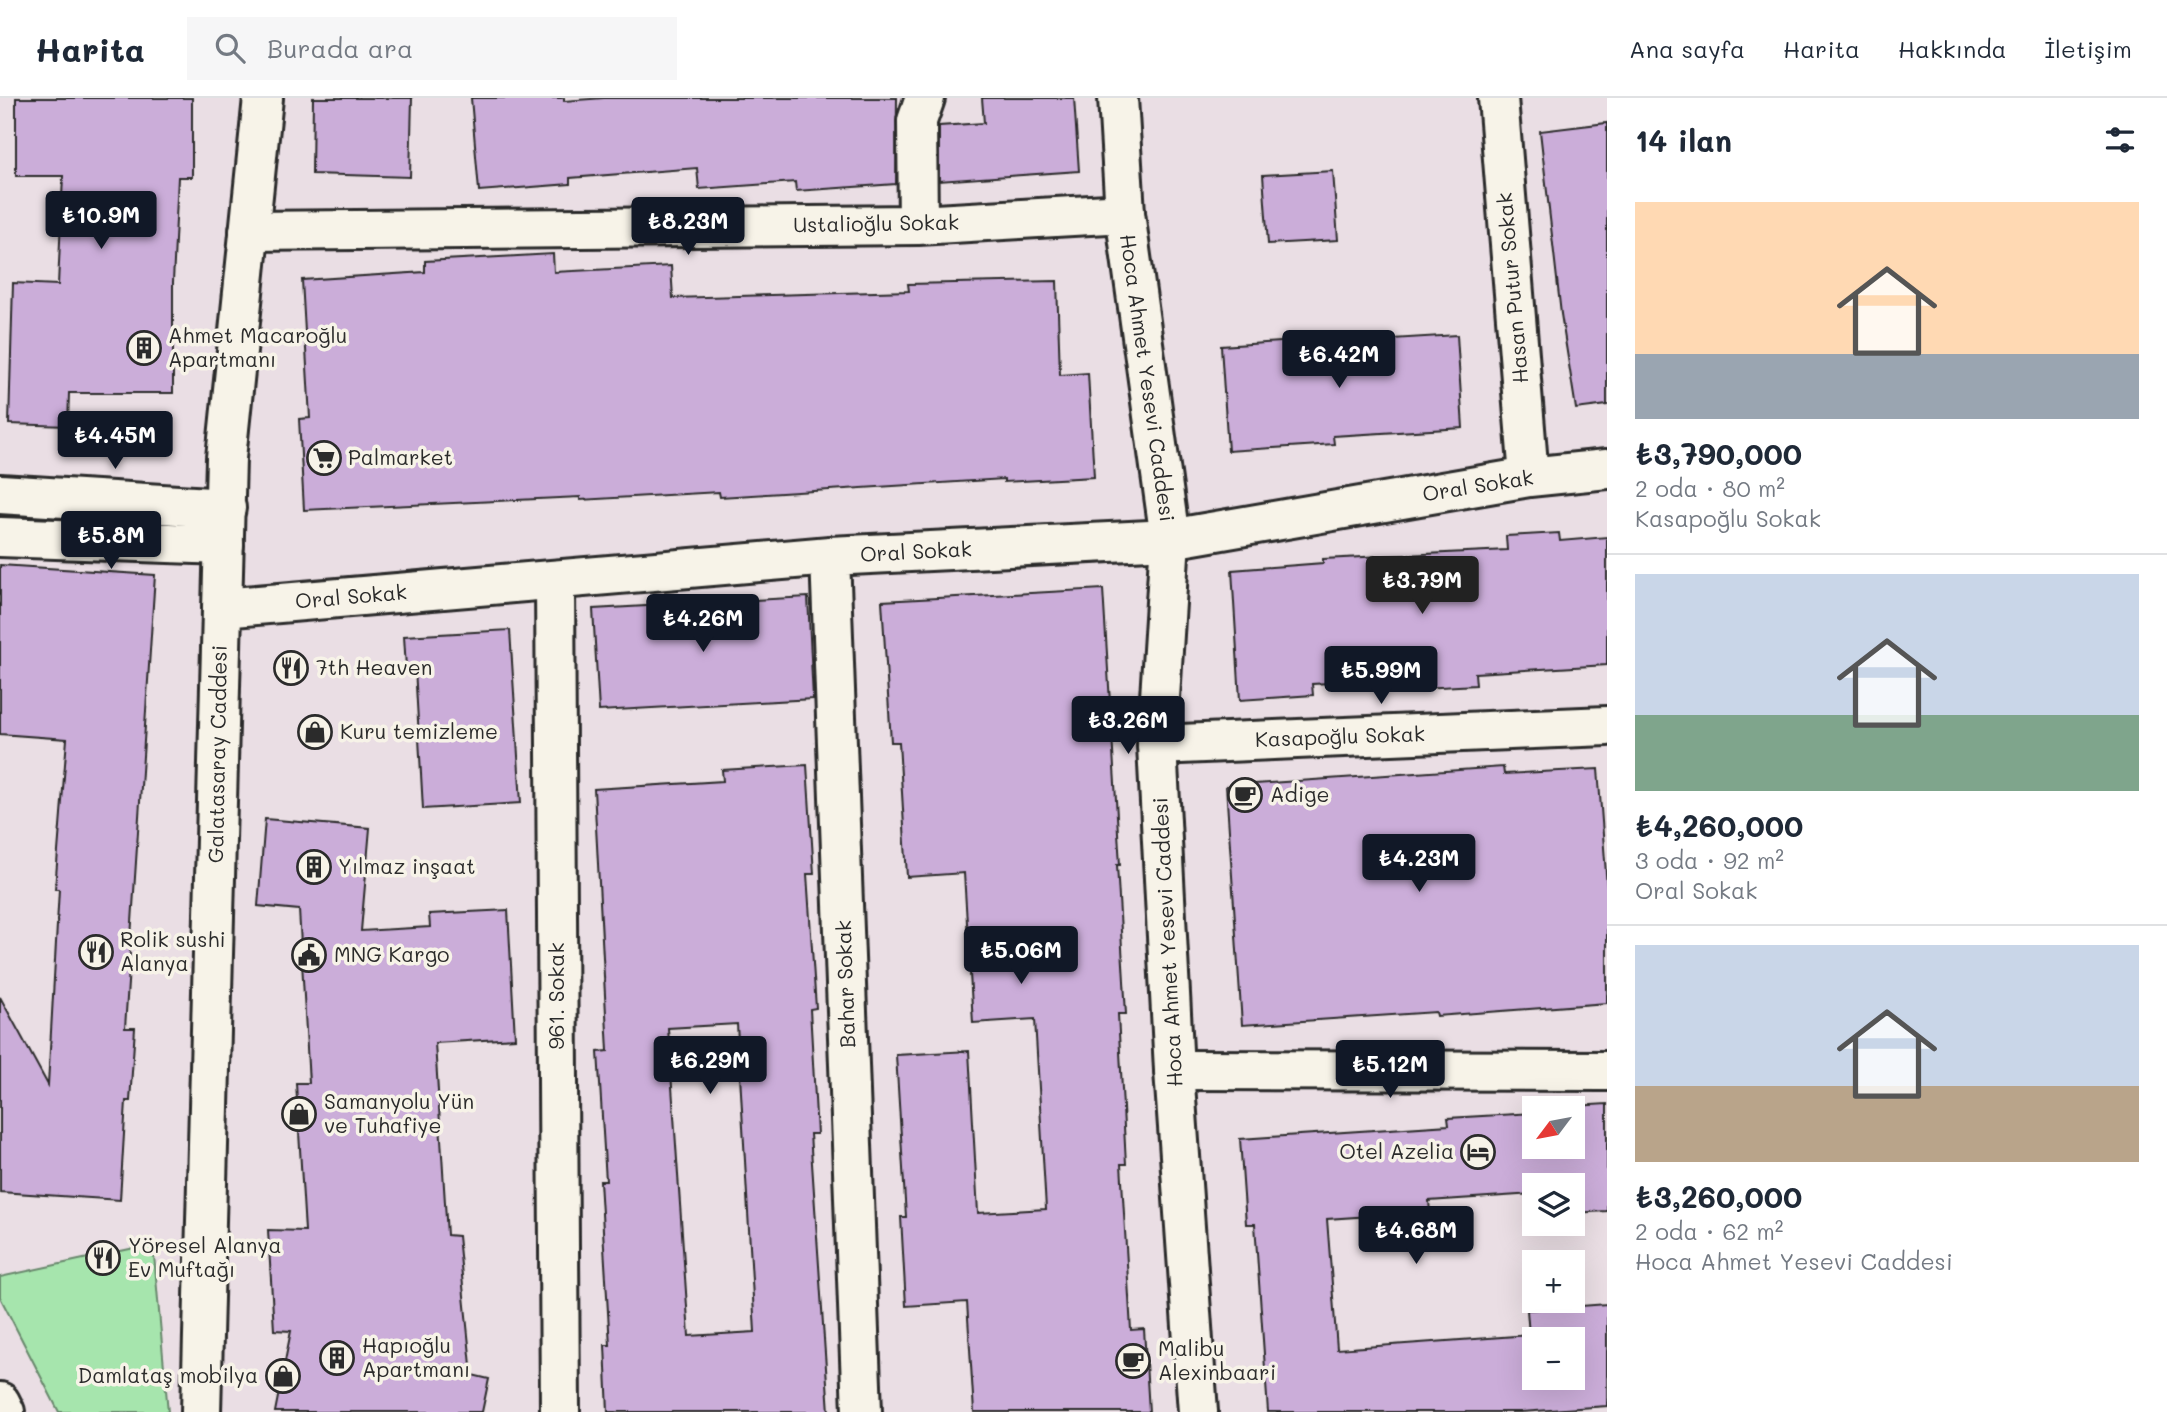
<!DOCTYPE html>
<html lang="tr">
<head>
<meta charset="utf-8">
<style>
	:root { --surface:#fff; --page:#f6f6f7; --text:#1f2937; --muted:#747a83; --line:#e0e1e3; --accent:#111827 }
	body { margin:0; font-family:Mali,sans-serif; background:var(--page); color:var(--text); height:100vh; display:flex; flex-direction:column; font-size:26px; white-space:nowrap }
	* { box-sizing:border-box; margin:0 }
	p { font-size:23px; color:var(--muted) }
	.icon { flex:none; width:38px; height:38px; fill:none; stroke:currentColor; stroke-width:2; stroke-linecap:round; stroke-linejoin:round }
	.map { position:relative; flex:1; overflow:hidden }
	.side { display:flex; flex-direction:column; background:var(--surface); width:560px }
	.side>* { flex:none }
	.needle { width:46px; rotate:238deg }
	.controls { position:absolute; left:1522px; top:998px; display:grid; gap:14px }
	.controls a { display:grid; place-items:center; width:63px; height:63px; border-radius:0px; background:var(--surface); box-shadow:0 7px 28px #0002; font-size:35px }
	.price { position:absolute; translate:-50% -60px; padding:0 16px; border-radius:7px; background:var(--accent); color:#fff; font-size:23px; line-height:46px; filter:drop-shadow(0 2px 4px #0008) }
	.price::after { content:''; position:absolute; left:50%; top:42px; width:21px; height:16px; margin-left:-10px; background:inherit; clip-path:polygon(0 0,100% 0,50% 100%) }
	.price.active { background:#222; color:#fff }
	ul { padding:0; list-style:none }
	li { display:grid; align-content:center; gap:14px; height:371px; padding:0 28px }
	li+li { border-top:2px solid var(--line) }
	li span { display:grid; place-items:center; height:217px; border-radius:0px; color:#555 }
	li>.icon { margin-inline-start:auto }
	span .icon { width:126px; height:126px; fill:#fffc; stroke-width:1 }
	li b { font-size:30px }
	h2 { display:flex; justify-content:space-between; align-items:center; height:84px; padding:0 28px; font-size:30px }
	header { display:flex; align-items:center; gap:42px; box-sizing:border-box; height:98px; padding:0 35px; background:var(--surface); border-bottom:2px solid var(--line) }
	header strong { font-size:33px }
	nav { display:flex; gap:38px; margin-inline-start:auto; font-size:24px }
	.search { width:490px; height:63px; background:var(--page); display:flex; align-items:center; gap:18px; box-sizing:border-box; padding:0 24px; border-radius:0px; color:var(--muted); font-size:26px }
	main { display:flex; flex:1; min-height:0 }
	.map>svg:first-child { display:block }
</style>
</head>
<body>
<header>
<strong>Harita</strong>
<div class="search"><svg class="icon" aria-label="search" viewBox="0 0 24 24"><circle cx="10" cy="10" r="6"/><path d="M15 15l6 6"/></svg>Burada ara</div>
<nav><a>Ana sayfa</a><a>Harita</a><a>Hakkında</a><a>İletişim</a></nav>
</header>
<main>
<div class="map">
<svg width="1607" height="1314" viewBox="0 0 1607 1314">
	<rect width="100%" height="100%" fill="#eadee4"/>
	<filter id="ink" filterUnits="userSpaceOnUse"><feTurbulence type="fractalNoise" baseFrequency=".0143" numOctaves="2"/><feDisplacementMap in="SourceGraphic" scale="14" xChannelSelector="R" yChannelSelector="G"/><feConvolveMatrix kernelMatrix="1 2 1 2 8 2 1 2 1" color-interpolation-filters="sRGB"/></filter>
	<g filter="url(#ink)">
		<path fill="#a6e5ad" stroke="#68886c" stroke-width="2" d="M 153,1146 L 168,1314 L 59,1314 L 0,1199 L 0,1179 Z"/>
		<path fill="#cbadd9" stroke="#2b2b2b" stroke-width="2" fill-rule="evenodd" d="M 16,0 L 192,0 L 192,79 L 178,79 L 173,184 L 173,295 L 69,295 L 68,328 L 9,326 L 13,185 L 58,187 L 63,78 L 16,78 Z
			M 313,0 L 412,0 L 410,79 L 312,76 Z
			M 471,0 L 564,0 L 564,3 L 604,0 L 897,0 L 896,86 L 796,93 L 795,84 L 699,91 L 697,70 L 570,80 L 570,86 L 479,93 Z
			M 982,0 L 1074,0 L 1079,73 L 939,83 L 939,28 L 984,25 Z
			M 1607,25 L 1607,307 L 1576,311 L 1561,216 L 1540,33 Z
			M 1333,73 L 1338,142 L 1268,146 L 1263,77 Z
			M 553,156 L 554,174 L 671,168 L 673,200 L 909,193 L 908,186 L 1057,183 L 1060,277 L 1088,275 L 1094,379 L 1004,384 L 1004,381 L 720,399 L 719,394 L 580,402 L 580,399 L 304,412 L 299,321 L 310,320 L 302,182 L 425,174 L 425,163 Z
			M 1457,237 L 1463,330 L 1333,338 L 1334,346 L 1228,353 L 1221,248 L 1327,241 L 1327,245 Z
			M 1559,435 L 1560,443 L 1607,439 L 1607,567 L 1475,575 L 1476,587 L 1422,590 L 1421,580 L 1312,586 L 1313,597 L 1240,602 L 1232,472 L 1323,465 L 1323,461 L 1507,452 L 1506,438 Z
			M 0,467 L 155,477 L 125,930 L 135,930 L 130,1003 L 126,1003 L 120,1102 L 0,1094 L 0,899 L 48,987 L 59,791 L 55,791 L 67,641 L 0,636 Z
			M 1103,491 L 1120,767 L 1117,767 L 1126,916 L 1118,916 L 1126,1066 L 1121,1066 L 1131,1232 L 1144,1231 L 1149,1314 L 974,1314 L 967,1204 L 906,1208 L 901,1119 L 906,1119 L 896,957 L 969,953 L 978,1115 L 1046,1111 L 1035,921 L 973,925 L 964,775 L 907,779 L 899,644 L 891,644 L 882,503 Z
			M 808,499 L 813,601 L 599,613 L 593,511 Z
			M 510,532 L 521,705 L 423,711 L 415,570 L 406,570 L 404,538 Z
			M 807,667 L 814,776 L 807,776 L 816,910 L 810,911 L 817,1036 L 810,1036 L 829,1314 L 608,1314 L 605,1247 L 610,1247 L 600,1083 L 606,1083 L 598,954 L 608,953 L 594,691 L 723,683 L 722,672 ZM 737,926 L 755,1234 L 689,1238 L 668,930 Z
			M 1503,669 L 1504,676 L 1598,671 L 1607,789 L 1607,905 L 1437,918 L 1436,914 L 1242,927 L 1226,688 Z
			M 265,721 L 370,730 L 361,833 L 430,829 L 429,816 L 508,812 L 515,940 L 435,945 L 447,1137 L 458,1138 L 472,1277 L 489,1281 L 482,1314 L 275,1314 L 291,1233 L 274,1232 L 268,1132 L 305,1133 L 296,985 L 309,985 L 299,812 L 258,808 Z
			M 1607,1006 L 1607,1113 L 1573,1115 L 1573,1087 L 1535,1087 L 1535,1096 L 1429,1103 L 1430,1114 L 1327,1121 L 1337,1251 L 1529,1237 L 1527,1212 L 1607,1206 L 1607,1308 L 1521,1314 L 1268,1314 L 1255,1126 L 1246,1126 L 1240,1041 L 1449,1027 L 1448,1020 L 1535,1015 L 1535,1048 L 1573,1048 L 1573,1010 L 1558,1009 ZM 1535,1241 L 1573,1241 L 1573,1279 L 1535,1279 Z"/>
		<g fill="none" stroke-linecap="round" stroke-linejoin="round">
			<g stroke="#2b2b2b" stroke-width="44">
				<path id="minor" d="M 1498,0 L 1529,379
					M 918,127 L 917,23 L 925,0
					M 249,133 L 918,127 L 1125,115
					M 0,396 L 226,410
					M 0,439 L 224,447
					M 830,458 L 862,1314
					M 555,483 L 560,1314
					M 222,510 L 830,458 L 1170,441 L 1529,379 L 1607,371
					M 1157,647 L 1607,628
					M 1174,972 L 1607,973"/>
			</g>
			<g stroke="#2b2b2b" stroke-width="44">
				<path id="tertiary" d="M 1118,0 L 1125,115 L 1170,441 L 1157,647 L 1174,972 L 1198,1314
					M 201,1314 L 226,360 L 263,0"/>
			</g>
			<g stroke="#2b2b2b" stroke-width="44">
				<path id="secondary" d="M 0,1304 L 5,1314"/>
			</g>
			<use href="#minor" stroke="#f7f3e8" stroke-width="38"/>
			<use href="#tertiary" stroke="#f7f3e8" stroke-width="38"/>
			<use href="#secondary" stroke="#f7f3e8" stroke-width="38"/>
		</g>
	</g>
	<defs>
		<g id="building-ring" transform="scale(1.75)"><circle r="9.5" fill="#f7f3e8" stroke="#2b2b2b" stroke-width="1.5"/><path d="M-4-6H4V6H1V3H-1V6H-4ZM-2.5-4.3h1.7v1.8h-1.7ZM.8-4.3h1.7v1.8H.8ZM-2.5-1h1.7V.8h-1.7ZM.8-1h1.7V.8H.8Z" fill="#2b2b2b"/></g>
		<g id="supermarket-ring" transform="scale(1.75)"><circle r="9.5" fill="#f7f3e8" stroke="#2b2b2b" stroke-width="1.5"/><path d="M-6-5.5h2.5l.6 2H6L4.5 2H-2.5L-4.4-4H-6ZM-1.5 3.2a1.3 1.3 0 1 0 .1 0ZM3 3.2a1.3 1.3 0 1 0 .1 0Z" fill="#2b2b2b"/></g>
		<g id="restaurant-ring" transform="scale(1.75)"><circle r="9.5" fill="#f7f3e8" stroke="#2b2b2b" stroke-width="1.5"/><path d="M-5-6h1v4h1v-4h1v4h1v-4h1v5L-1.5 .5V6h-2V.5L-5-1ZM5-6V6H3V1.5H1.5Q1.5-4 5-6Z" fill="#2b2b2b"/></g>
		<g id="shop-ring" transform="scale(1.75)"><circle r="9.5" fill="#f7f3e8" stroke="#2b2b2b" stroke-width="1.5"/><path d="M-5-2.5h2.3a2.7 3.5 0 0 1 5.4 0H5L5.5 6h-11ZM-1.5-2.5h3a1.5 2.3 0 0 0-3 0Z" fill="#2b2b2b"/></g>
		<g id="cafe-ring" transform="scale(1.75)"><circle r="9.5" fill="#f7f3e8" stroke="#2b2b2b" stroke-width="1.5"/><path d="M-5.5-4.5H6V0H3Q3 3.5 0 3.5H-2.5Q-5.5 3.5-5.5 0ZM3-3.2v2h1.7v-2ZM-6 4.5H4V6H-6Z" fill="#2b2b2b"/></g>
		<g id="civic-ring" transform="scale(1.75)"><circle r="9.5" fill="#f7f3e8" stroke="#2b2b2b" stroke-width="1.5"/><path d="M-.6-6.5H3V-4.5H.6V-3L4-1V1h2V6H-6V1h2V-1L-.6-3ZM-1.2 2.5V6h2.4V2.5Z" fill="#2b2b2b"/></g>
		<g id="hotel-ring" transform="scale(1.75)"><circle r="9.5" fill="#f7f3e8" stroke="#2b2b2b" stroke-width="1.5"/><path d="M-6-4.5h1.5V1H6V5H4.5V3h-9V5H-6ZM-4 0a1.8 1.8 0 1 1 3.6 0ZM.5 0V-2.5h3Q6-2.5 6 0Z" fill="#2b2b2b"/></g>
	</defs>
	<g fill-rule="evenodd">
		<use href="#building-ring" x="144" y="250"/>
		<use href="#supermarket-ring" x="324" y="360"/>
		<use href="#restaurant-ring" x="291" y="570"/>
		<use href="#shop-ring" x="315" y="634"/>
		<use href="#cafe-ring" x="1245" y="697"/>
		<use href="#building-ring" x="314" y="769"/>
		<use href="#restaurant-ring" x="96" y="854"/>
		<use href="#civic-ring" x="309" y="857"/>
		<use href="#shop-ring" x="299" y="1016"/>
		<use href="#hotel-ring" x="1478" y="1054"/>
		<use href="#restaurant-ring" x="103" y="1160"/>
		<use href="#building-ring" x="337" y="1260"/>
		<use href="#cafe-ring" x="1133" y="1263"/>
		<use href="#shop-ring" x="283" y="1278"/>
	</g>
	<g text-anchor="middle" stroke-width="7" stroke-linejoin="round" paint-order="stroke">
		<g font-size="21" fill="#2b2b2b" stroke="#f7f3e8">
			<text transform="translate(876 126) rotate(-1)" y="7">Ustalioğlu Sokak</text>
			<text transform="translate(1513 190) rotate(-95)" y="7">Hasan Putur Sokak</text>
			<text transform="translate(1147 280) rotate(82)" y="7">Hoca Ahmet Yesevi Caddesi</text>
			<text transform="translate(1478 388) rotate(-9)" y="7">Oral Sokak</text>
			<text transform="translate(916 454) rotate(-3)" y="7">Oral Sokak</text>
			<text transform="translate(351 499) rotate(-5)" y="7">Oral Sokak</text>
			<text transform="translate(1340 639) rotate(-2)" y="7">Kasapoğlu Sokak</text>
			<text transform="translate(218 656) rotate(-89)" y="7">Galatasaray Caddesi</text>
			<text transform="translate(1168 844) rotate(-93)" y="7">Hoca Ahmet Yesevi Caddesi</text>
			<text transform="translate(846 886) rotate(-92)" y="7">Bahar Sokak</text>
			<text transform="translate(557 898) rotate(-90)" y="7">961. Sokak</text>
		</g>
		<g font-size="21" fill="#2b2b2b" stroke="#f7f3e8" text-anchor="start">
			<text x="168" y="245">Ahmet Macaroğlu<tspan x="168" dy="24">Apartmanı</tspan></text>
			<text x="348" y="367">Palmarket</text>
			<text x="316" y="577">7th Heaven</text>
			<text x="340" y="641">Kuru temizleme</text>
			<text x="1270" y="704">Adige</text>
			<text x="338" y="776">Yılmaz inşaat</text>
			<text x="120" y="849">Rolik sushi<tspan x="120" dy="24">Alanya</tspan></text>
			<text x="334" y="864">MNG Kargo</text>
			<text x="324" y="1011">Samanyolu Yün<tspan x="324" dy="24">ve Tuhafiye</tspan></text>
			<text x="1454" y="1061" text-anchor="end">Otel Azelia</text>
			<text x="128" y="1155">Yöresel Alanya<tspan x="128" dy="24">Ev Muftağı</tspan></text>
			<text x="362" y="1255">Hapıoğlu<tspan x="362" dy="24">Apartmanı</tspan></text>
			<text x="1158" y="1258">Malibu<tspan x="1158" dy="24">Alexinbaari</tspan></text>
			<text x="258" y="1285" text-anchor="end">Damlataş mobilya</text>
		</g>
	</g>
</svg>
<div class="controls">
<a><svg class="needle" viewBox="-14 -14 28 28"><path d="M0-13l5 13h-10z" fill="#e53935"/><path d="M0 13l5-13h-10z" fill="#747a83"/></svg></a>
<a><svg class="icon" aria-label="layers" viewBox="0 0 24 24"><path d="M12 4l9 5-9 5-9-5zM3 14l9 5 9-5"/></svg></a>
<a>+</a>
<a>−</a>
</div>
<b class="price" style="left:101px;top:153px">₺10.9M</b>
<b class="price" style="left:688px;top:159px">₺8.23M</b>
<b class="price" style="left:1339px;top:292px">₺6.42M</b>
<b class="price" style="left:115px;top:373px">₺4.45M</b>
<b class="price" style="left:111px;top:473px">₺5.8M</b>
<b class="price active" style="left:1422px;top:518px">₺3.79M</b>
<b class="price" style="left:703px;top:556px">₺4.26M</b>
<b class="price" style="left:1381px;top:608px">₺5.99M</b>
<b class="price" style="left:1128px;top:658px">₺3.26M</b>
<b class="price" style="left:1419px;top:796px">₺4.23M</b>
<b class="price" style="left:1021px;top:888px">₺5.06M</b>
<b class="price" style="left:710px;top:998px">₺6.29M</b>
<b class="price" style="left:1390px;top:1002px">₺5.12M</b>
<b class="price" style="left:1416px;top:1168px">₺4.68M</b>
</div>
<section class="side">
<h2>14 ilan<svg class="icon" aria-label="filters" viewBox="0 0 24 24"><path d="M4 7h16M4 17h16"/><circle cx="9" cy="7" r="2"/><circle cx="15" cy="17" r="2"/></svg></h2>
<ul>
<li><span style="background:linear-gradient(#ffd9b3 70%,#9aa5b1 0)"><svg class="icon" aria-label="home" viewBox="0 0 24 24"><path d="M3 11l9-7 9 7M6 9v11h12V9"/></svg></span><div><b>₺3,790,000</b><p>2 oda · 80 m²</p><p>Kasapoğlu Sokak</p></div></li>
<li><span style="background:linear-gradient(#c9d6e8 65%,#7fa58c 0)"><svg class="icon" aria-label="home" viewBox="0 0 24 24"><path d="M3 11l9-7 9 7M6 9v11h12V9"/></svg></span><div><b>₺4,260,000</b><p>3 oda · 92 m²</p><p>Oral Sokak</p></div></li>
<li><span style="background:linear-gradient(#c9d6e8 65%,#b9a48a 0)"><svg class="icon" aria-label="home" viewBox="0 0 24 24"><path d="M3 11l9-7 9 7M6 9v11h12V9"/></svg></span><div><b>₺3,260,000</b><p>2 oda · 62 m²</p><p>Hoca Ahmet Yesevi Caddesi</p></div></li>
</ul>
</section>
</main>
</body>
</html>
